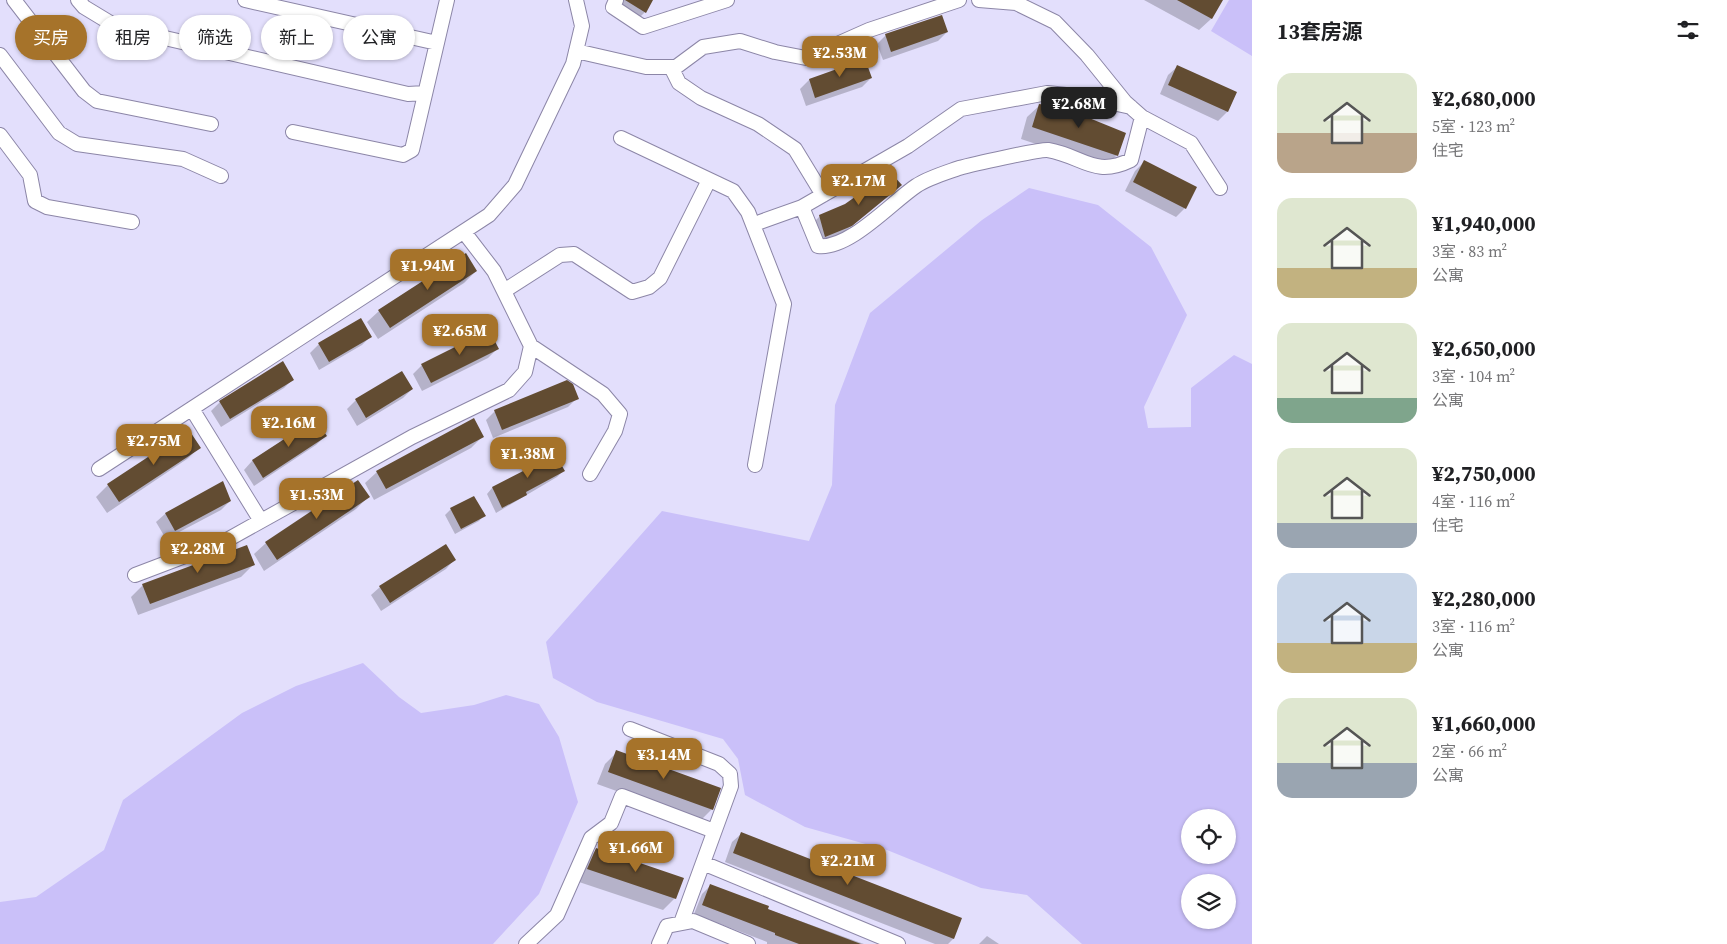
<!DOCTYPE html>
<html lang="zh">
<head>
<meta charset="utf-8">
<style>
	:root { --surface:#fff; --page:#f2f2f2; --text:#202124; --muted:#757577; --accent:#a6732a }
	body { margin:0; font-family:"Source Serif 4","Noto Sans SC",serif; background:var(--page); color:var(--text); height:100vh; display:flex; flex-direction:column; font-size:19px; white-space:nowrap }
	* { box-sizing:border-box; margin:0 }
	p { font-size:16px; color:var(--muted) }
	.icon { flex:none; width:28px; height:28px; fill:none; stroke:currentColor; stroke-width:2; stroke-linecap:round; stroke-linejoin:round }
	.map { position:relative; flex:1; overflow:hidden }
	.panel { display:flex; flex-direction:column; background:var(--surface); width:475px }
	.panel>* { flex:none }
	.banner { position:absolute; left:15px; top:15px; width:475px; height:45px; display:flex; gap:10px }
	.controls { position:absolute; left:1181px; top:809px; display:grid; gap:10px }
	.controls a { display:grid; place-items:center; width:55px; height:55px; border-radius:50%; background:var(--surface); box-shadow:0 1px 4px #0004; font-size:25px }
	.price { position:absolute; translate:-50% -42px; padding:0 11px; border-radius:10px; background:var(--accent); color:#fff; font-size:16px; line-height:32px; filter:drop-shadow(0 1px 2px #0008) }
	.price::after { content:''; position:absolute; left:50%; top:30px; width:15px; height:11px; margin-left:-8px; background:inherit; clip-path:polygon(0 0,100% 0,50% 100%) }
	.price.current { background:#222; color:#fff }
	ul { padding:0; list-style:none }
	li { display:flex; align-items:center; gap:15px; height:125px; padding:0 25px }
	li span { display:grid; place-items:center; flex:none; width:140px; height:100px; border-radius:15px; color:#555 }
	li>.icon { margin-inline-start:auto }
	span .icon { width:60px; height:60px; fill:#fffc; stroke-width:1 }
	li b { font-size:21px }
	h2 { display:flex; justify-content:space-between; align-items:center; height:60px; padding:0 25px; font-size:21px }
	.pill { padding:0 18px; border-radius:22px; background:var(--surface); box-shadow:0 1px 4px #0004; font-size:18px; line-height:45px }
	.pill.current { background:var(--accent); color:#fff }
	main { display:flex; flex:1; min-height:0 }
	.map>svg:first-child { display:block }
</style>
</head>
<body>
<main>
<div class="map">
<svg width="1252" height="944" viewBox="0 0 1252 944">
	<rect width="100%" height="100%" fill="#e3dffc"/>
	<path fill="#cac0f9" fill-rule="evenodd" d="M 1229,0 L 1252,0 L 1252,56 L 1211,31 Z
		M 1029,188 L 1098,205 L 1151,247 L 1187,315 L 1144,407 L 1148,428 L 1191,427 L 1191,388 L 1234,355 L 1252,364 L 1252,944 L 1082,944 L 1027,895 L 981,888 L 887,850 L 805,827 L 745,795 L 738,759 L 723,739 L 597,702 L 553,678 L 546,642 L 662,511 L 809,541 L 832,485 L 835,405 L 870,313 L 982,220 ZM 1190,818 L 1228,818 L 1228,855 L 1190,855 ZM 1228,882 L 1228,920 L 1190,920 L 1190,882 Z
		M 363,663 L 399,697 L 421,713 L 474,705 L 506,695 L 539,704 L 559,737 L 578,802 L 539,894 L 493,944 L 0,944 L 0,902 L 36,897 L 104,850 L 123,800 L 242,713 L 296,686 Z"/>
	<path fill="#0003" d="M 620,0 L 652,0 L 645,12 L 633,24 L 613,13 Z
		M 1144,0 L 1221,0 L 1211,19 L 1199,30 Z
		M 947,32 L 938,41 L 883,60 L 877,44 L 886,35 Z
		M 865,61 L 871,78 L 862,87 L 806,106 L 800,89 L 809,80 Z
		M 1177,67 L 1236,93 L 1227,112 L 1218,121 L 1160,94 L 1168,75 Z
		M 1040,105 L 1117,155 L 1105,167 L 1021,139 L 1027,117 Z
		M 1144,162 L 1185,208 L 1176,217 L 1125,191 L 1135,171 Z
		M 900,185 L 838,237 L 813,248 L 808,228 L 820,216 Z
		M 476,271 L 464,283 L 378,339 L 367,322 L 379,311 Z
		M 361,320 L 370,337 L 362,345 L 319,370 L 310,353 L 319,344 Z
		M 497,349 L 488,358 L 422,391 L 413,374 L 422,365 Z
		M 293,379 L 284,388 L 221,427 L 211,411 L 220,402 Z
		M 412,389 L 403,398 L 357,426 L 347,409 L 356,400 Z
		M 577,398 L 568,407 L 493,438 L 486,420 L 495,411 Z
		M 314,420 L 325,436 L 316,445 L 254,486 L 244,470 L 252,461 Z
		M 483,436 L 471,448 L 374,500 L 365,483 L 377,472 Z
		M 199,447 L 187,459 L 107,513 L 96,497 L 108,485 Z
		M 530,465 L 563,471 L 557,477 L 496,513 L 487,494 L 492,488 L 525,471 Z
		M 222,483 L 230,501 L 221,510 L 166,539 L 156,522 L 165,514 Z
		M 368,497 L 356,509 L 264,571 L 254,554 L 266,543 Z
		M 451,509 L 484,515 L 479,521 L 455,534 L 445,515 Z
		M 454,560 L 446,569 L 381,611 L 371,595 L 380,587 Z
		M 253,565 L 241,577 L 138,615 L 131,597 L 143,585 Z
		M 617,752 L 712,809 L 700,821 L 597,784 L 605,764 Z
		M 741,834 L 960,919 L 953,939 L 948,944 L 935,944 L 725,862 L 732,842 Z
		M 596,850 L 675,898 L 663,910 L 576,881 L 584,862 Z
		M 710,886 L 767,909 L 864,944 L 767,944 L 767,942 L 694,914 L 702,894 Z
		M 987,936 L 999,944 L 979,944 Z"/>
	<path fill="#624c32" d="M 625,0 L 653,0 L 646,13 Z
		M 1177,0 L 1223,0 L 1212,19 Z
		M 942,15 L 948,32 L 891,52 L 885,34 Z
		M 865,59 L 872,78 L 815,98 L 809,79 Z
		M 1177,65 L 1237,92 L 1228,112 L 1168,85 Z
		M 1039,104 L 1062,107 L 1126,133 L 1118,156 L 1032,127 Z
		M 1144,160 L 1197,187 L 1186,209 L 1133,182 Z
		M 890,172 L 902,185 L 852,226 L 825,237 L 819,215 L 845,204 Z
		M 466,253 L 477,271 L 390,328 L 378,310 Z
		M 361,318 L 372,337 L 329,362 L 318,343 Z
		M 489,330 L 499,349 L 431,383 L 421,364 Z
		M 283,361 L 294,380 L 230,419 L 219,401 Z
		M 402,371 L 413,389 L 366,418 L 355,399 Z
		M 567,380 L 573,384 L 579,399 L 502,430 L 494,410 Z
		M 474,418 L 484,437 L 386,489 L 376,471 Z
		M 315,419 L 327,436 L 263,478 L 252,460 Z
		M 189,430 L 201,448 L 119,502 L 107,484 Z
		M 553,451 L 565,471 L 526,492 L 527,495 L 502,508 L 492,487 L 531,467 L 529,464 Z
		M 358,480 L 370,497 L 277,560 L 265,542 Z
		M 223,481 L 231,501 L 175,531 L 165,513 Z
		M 474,496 L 486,516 L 461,529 L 450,508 Z
		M 446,544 L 456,560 L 390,603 L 379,586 Z
		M 247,545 L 255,565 L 150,604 L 142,584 Z
		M 616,750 L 721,788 L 713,810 L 608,772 Z
		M 741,832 L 962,918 L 954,939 L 733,853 Z
		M 596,848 L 684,878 L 676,899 L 587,869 Z
		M 710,884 L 769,906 L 768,909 L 861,944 L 799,944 L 775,935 L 775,933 L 702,905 Z"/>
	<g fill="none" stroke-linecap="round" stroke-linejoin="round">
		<g stroke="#8c86a7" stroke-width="16">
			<path id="minor" d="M 14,0 L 84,91 L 97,101 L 211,124
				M 78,0 L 84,7 L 117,27 L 408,94 L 425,93
				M 245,0 L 437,43
				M 616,0 L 613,7 L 643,27 L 727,0
				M 979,0 L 1016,3 L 1055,22 L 1087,55 L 1125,102 L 1142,117 L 1191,143 L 1220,188
				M 576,51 L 646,67 L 676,67 L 703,47 L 740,41 L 775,52 L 806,58 L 869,30 L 959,0
				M 0,55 L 59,133 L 77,144 L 183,159 L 221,176
				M 671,67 L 679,83 L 701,98 L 758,124 L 795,149 L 823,195
				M 293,132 L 403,155 L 412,150 L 447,0
				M 0,135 L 30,175 L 35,201 L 47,207 L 132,222
				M 621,138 L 733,191 L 748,212 L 784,304 L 755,465
				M 802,207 L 818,246 C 849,250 892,202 916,186 C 928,178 945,173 959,168 C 970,165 1040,149 1048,150 C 1083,156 1094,178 1131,160 L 1142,117
				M 760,222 L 802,207 L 908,146 L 961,109 L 1047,93 L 1085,97 L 1131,107
				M 504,291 L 560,255 L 574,254 L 632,292 L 649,287 L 660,278 L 709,180
				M 531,346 L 603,394 L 620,414 L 615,431 L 590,474
				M 192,409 L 261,521
				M 99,469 L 489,215 L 515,185 L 573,64 L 582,26 L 576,0
				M 135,575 L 227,540 L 412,437 L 509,390 L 525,372 L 531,346 L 494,271 L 464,232
				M 630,729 L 719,764 L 730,774 L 731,786 L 681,923
				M 703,863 L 898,944
				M 526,944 L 557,915 L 591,838 L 611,823 L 622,796 L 714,831
				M 659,944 L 667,926 L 693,921 L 748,944"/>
		</g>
		<use href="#minor" stroke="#fff" stroke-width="14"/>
	</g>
</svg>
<div class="controls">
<a><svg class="icon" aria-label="locate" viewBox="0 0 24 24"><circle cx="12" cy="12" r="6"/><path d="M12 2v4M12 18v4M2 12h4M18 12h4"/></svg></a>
<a><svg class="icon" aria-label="layers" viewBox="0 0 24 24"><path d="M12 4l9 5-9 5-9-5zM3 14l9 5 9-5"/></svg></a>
</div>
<b class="price" style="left:840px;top:78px">¥2.53M</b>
<b class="price current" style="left:1079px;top:129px">¥2.68M</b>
<b class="price" style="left:859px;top:206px">¥2.17M</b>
<b class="price" style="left:428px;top:291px">¥1.94M</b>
<b class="price" style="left:460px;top:356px">¥2.65M</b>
<b class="price" style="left:289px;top:448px">¥2.16M</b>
<b class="price" style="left:154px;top:466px">¥2.75M</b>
<b class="price" style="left:528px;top:479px">¥1.38M</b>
<b class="price" style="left:317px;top:520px">¥1.53M</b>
<b class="price" style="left:198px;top:574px">¥2.28M</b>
<b class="price" style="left:664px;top:780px">¥3.14M</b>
<b class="price" style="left:636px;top:873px">¥1.66M</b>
<b class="price" style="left:848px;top:886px">¥2.21M</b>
<div class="banner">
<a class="pill current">买房</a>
<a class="pill">租房</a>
<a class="pill">筛选</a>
<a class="pill">新上</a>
<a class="pill">公寓</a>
</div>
</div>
<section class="panel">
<h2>13套房源<svg class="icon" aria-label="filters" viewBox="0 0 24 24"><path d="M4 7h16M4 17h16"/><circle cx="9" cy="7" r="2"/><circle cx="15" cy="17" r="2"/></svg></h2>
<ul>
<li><span style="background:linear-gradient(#dfe7d0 60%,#b9a48a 0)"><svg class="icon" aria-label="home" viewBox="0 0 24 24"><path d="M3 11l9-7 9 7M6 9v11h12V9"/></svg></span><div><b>¥2,680,000</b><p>5室 · 123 m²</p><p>住宅</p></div></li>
<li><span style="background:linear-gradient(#dfe7d0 70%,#c2b280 0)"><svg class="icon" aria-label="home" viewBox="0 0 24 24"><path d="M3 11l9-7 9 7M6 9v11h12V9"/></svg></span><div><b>¥1,940,000</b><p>3室 · 83 m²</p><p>公寓</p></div></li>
<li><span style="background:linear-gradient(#dfe7d0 75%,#7fa58c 0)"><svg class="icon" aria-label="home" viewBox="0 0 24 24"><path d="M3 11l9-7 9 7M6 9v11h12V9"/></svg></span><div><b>¥2,650,000</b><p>3室 · 104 m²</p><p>公寓</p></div></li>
<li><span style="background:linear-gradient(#dfe7d0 75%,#9aa5b1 0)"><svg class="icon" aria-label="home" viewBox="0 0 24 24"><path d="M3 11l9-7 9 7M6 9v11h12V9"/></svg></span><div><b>¥2,750,000</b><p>4室 · 116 m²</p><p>住宅</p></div></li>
<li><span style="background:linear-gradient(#c9d6e8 70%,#c2b280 0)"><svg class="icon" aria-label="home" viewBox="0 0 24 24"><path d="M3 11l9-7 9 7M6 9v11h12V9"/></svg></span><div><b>¥2,280,000</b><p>3室 · 116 m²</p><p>公寓</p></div></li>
<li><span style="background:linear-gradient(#dfe7d0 65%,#9aa5b1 0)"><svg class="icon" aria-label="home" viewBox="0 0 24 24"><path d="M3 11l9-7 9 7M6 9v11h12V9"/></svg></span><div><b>¥1,660,000</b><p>2室 · 66 m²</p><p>公寓</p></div></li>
</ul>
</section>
</main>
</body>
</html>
